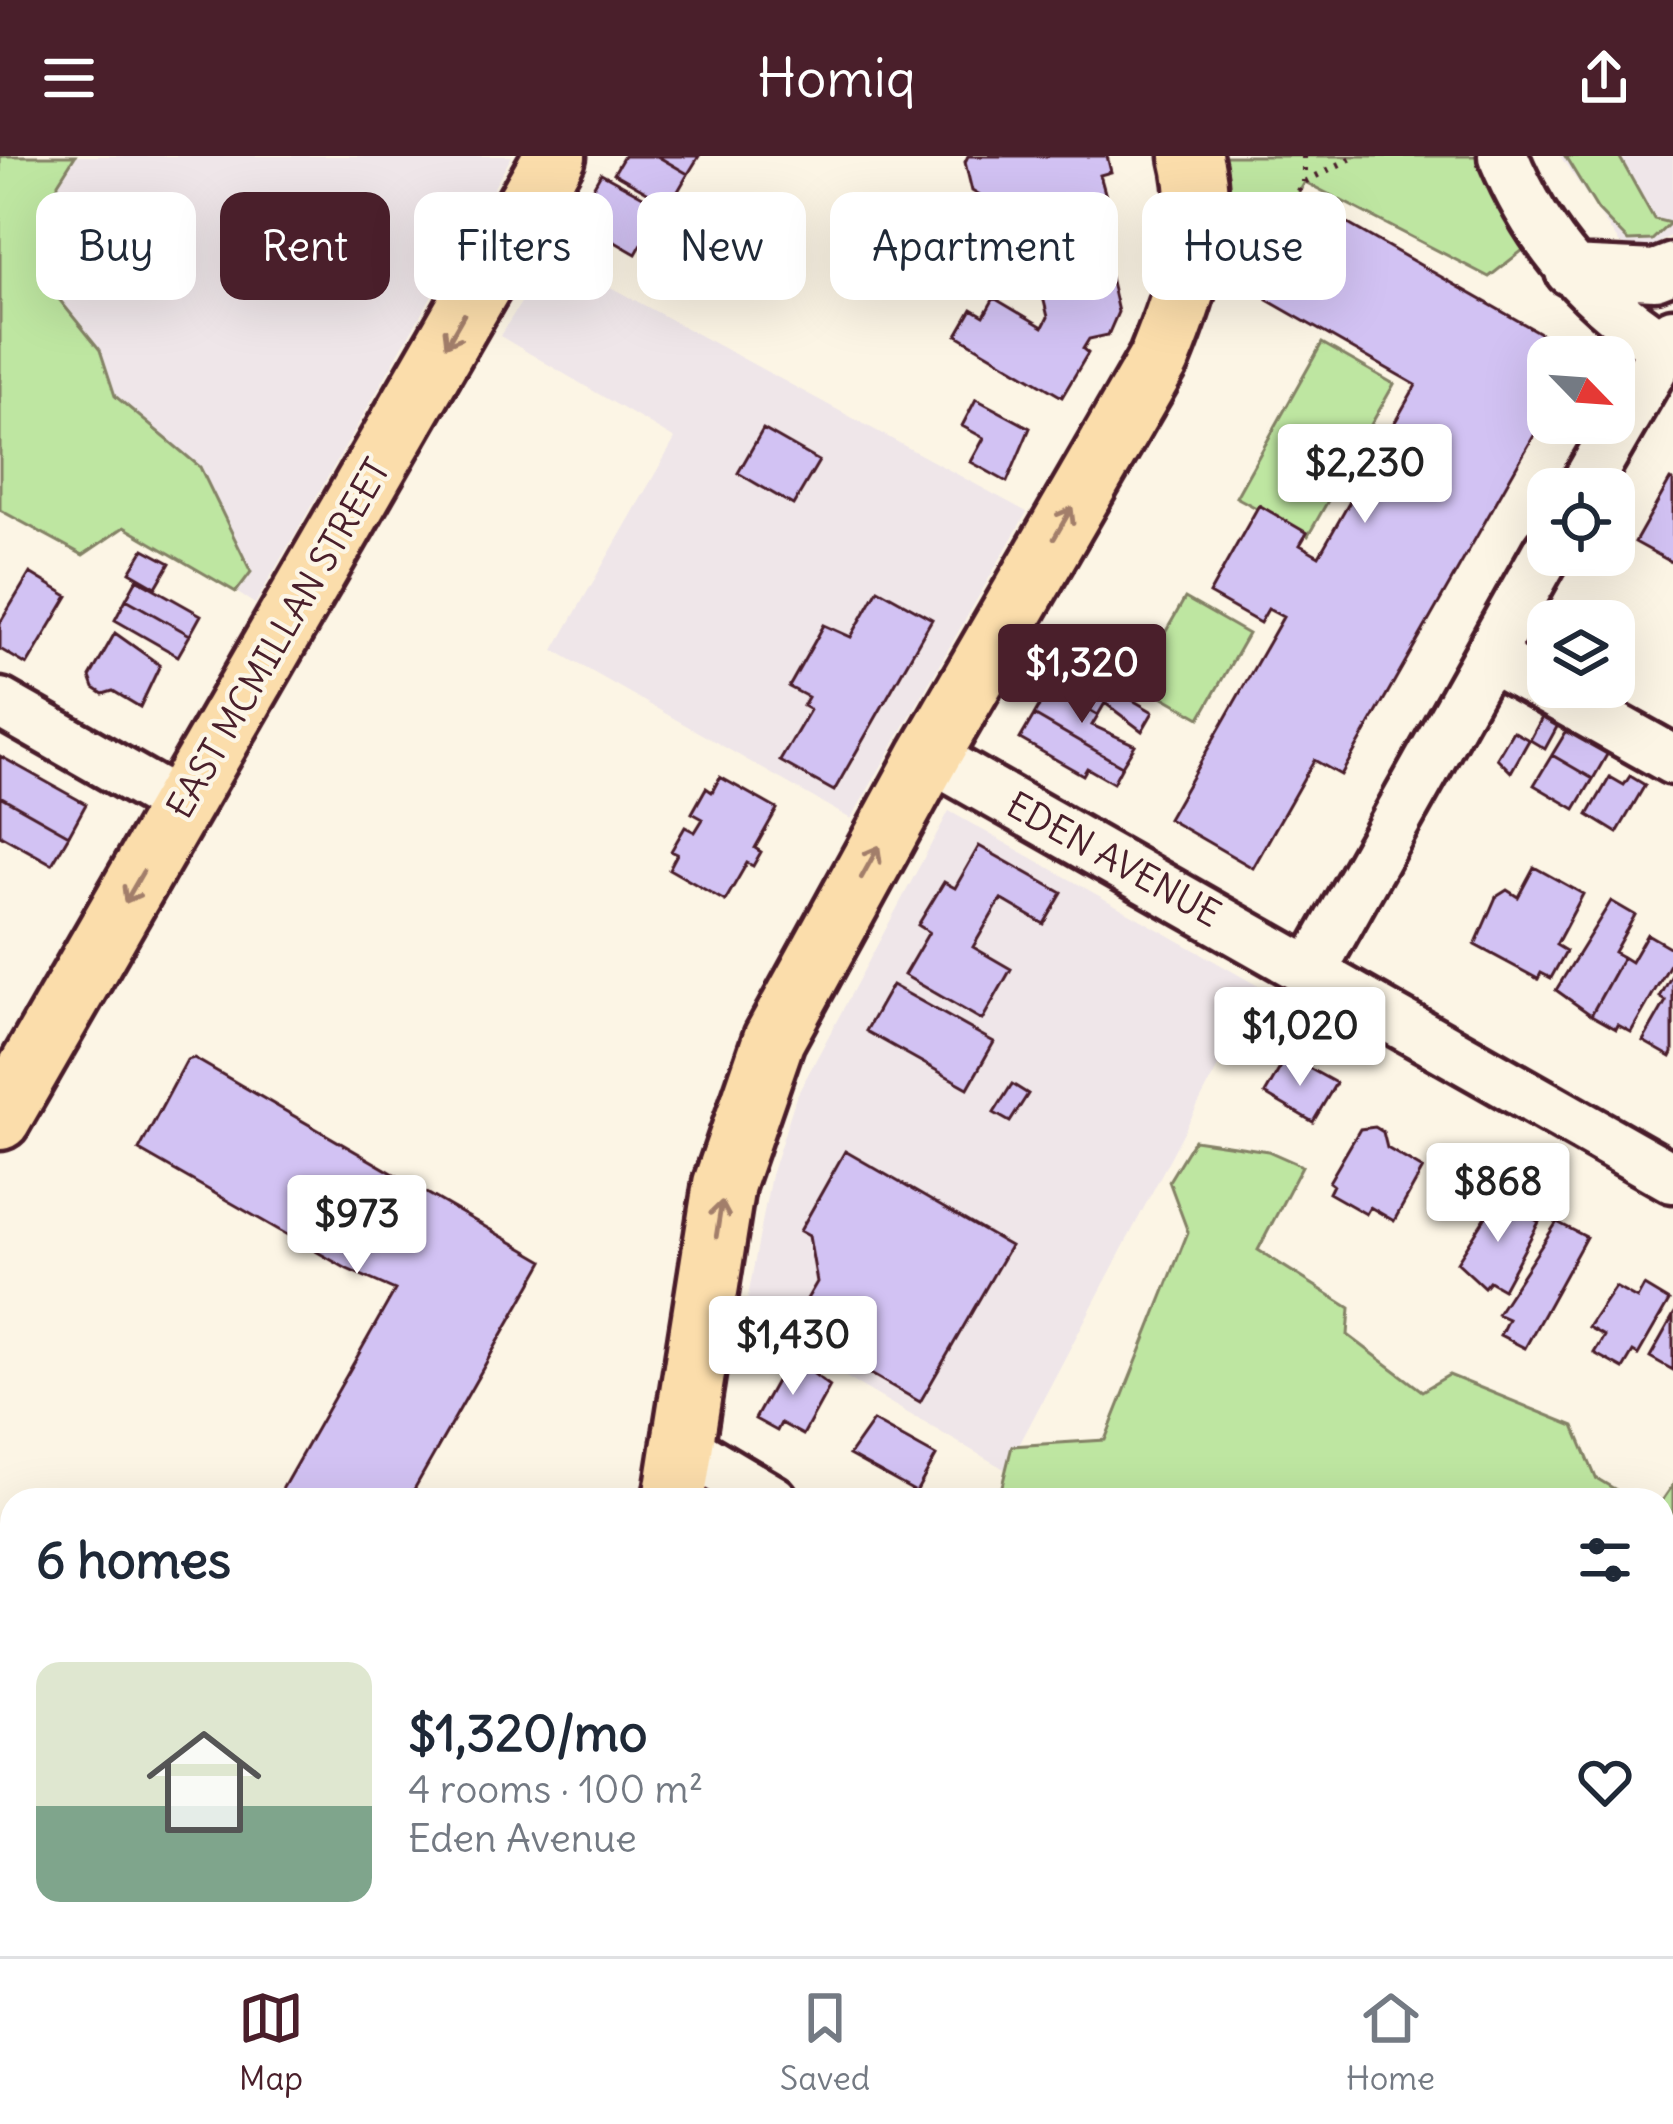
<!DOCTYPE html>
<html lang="en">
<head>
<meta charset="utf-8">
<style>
	:root { --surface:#fff; --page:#f2f2f3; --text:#1f2937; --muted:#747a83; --line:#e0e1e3; --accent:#4a1f2b }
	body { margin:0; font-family:Delius,sans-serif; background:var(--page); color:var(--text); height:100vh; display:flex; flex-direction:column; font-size:45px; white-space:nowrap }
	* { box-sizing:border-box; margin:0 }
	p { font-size:39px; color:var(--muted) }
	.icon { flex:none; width:66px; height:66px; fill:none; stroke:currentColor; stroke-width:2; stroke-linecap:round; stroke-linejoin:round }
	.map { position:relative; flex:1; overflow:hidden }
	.drawer { position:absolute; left:0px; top:1332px; width:1674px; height:468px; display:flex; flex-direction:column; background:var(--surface); border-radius:36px 36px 0 0; box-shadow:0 12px 48px #0002 }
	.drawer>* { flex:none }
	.top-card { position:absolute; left:36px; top:36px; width:1602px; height:108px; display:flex; gap:24px }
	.needle { width:78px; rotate:115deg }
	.fabs { position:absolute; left:1527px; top:180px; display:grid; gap:24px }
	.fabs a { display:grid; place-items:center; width:108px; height:108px; border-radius:24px; background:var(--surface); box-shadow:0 12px 48px #0002; font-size:60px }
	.price { position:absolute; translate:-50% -102px; padding:0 27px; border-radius:12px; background:#fff; color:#222; font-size:39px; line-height:78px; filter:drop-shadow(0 3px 6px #0008) }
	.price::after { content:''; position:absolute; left:50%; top:72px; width:36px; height:27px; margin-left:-18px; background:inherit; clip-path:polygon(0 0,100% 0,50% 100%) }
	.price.on { background:var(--accent); color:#fff }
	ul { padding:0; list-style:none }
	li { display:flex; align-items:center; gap:36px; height:300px; padding:0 36px }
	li+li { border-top:3px solid var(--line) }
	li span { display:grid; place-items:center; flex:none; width:336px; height:240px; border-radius:24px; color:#555 }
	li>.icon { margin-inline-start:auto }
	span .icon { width:144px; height:144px; fill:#fffc; stroke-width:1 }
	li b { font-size:51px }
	h2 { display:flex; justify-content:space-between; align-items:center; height:144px; padding:0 36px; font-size:51px }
	.chip { padding:0 42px; border-radius:24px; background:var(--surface); box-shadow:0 12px 48px #0002; font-size:42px; line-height:108px }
	.chip.on { background:var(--accent); color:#fff }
	header { display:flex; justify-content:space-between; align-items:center; height:156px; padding:0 36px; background:var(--accent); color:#fff; font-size:54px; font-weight:600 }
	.tab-bar { display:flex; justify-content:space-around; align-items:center; height:168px; border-top:3px solid var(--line); background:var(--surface); font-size:33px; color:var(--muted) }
	.tab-bar a { display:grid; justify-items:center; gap:6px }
	.tab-bar .on { color:var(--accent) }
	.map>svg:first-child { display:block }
</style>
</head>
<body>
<header><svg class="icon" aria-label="menu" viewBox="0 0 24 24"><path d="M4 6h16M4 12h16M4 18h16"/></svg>Homiq<svg class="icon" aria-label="share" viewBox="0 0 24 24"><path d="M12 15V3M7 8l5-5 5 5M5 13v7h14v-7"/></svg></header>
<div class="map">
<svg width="1673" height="1800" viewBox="0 0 1673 1800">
	<rect width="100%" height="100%" fill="#fcf5e5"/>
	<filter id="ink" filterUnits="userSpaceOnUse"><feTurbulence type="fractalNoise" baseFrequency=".00833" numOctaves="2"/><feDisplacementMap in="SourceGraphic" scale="24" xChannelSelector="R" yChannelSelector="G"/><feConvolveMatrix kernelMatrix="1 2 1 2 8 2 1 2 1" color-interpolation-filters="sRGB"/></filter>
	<g filter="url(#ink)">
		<path fill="#efe6e9" d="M 75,0 L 512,0 L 255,448 L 236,436 L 200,311 L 115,240 L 100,194 L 58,142 L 58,26 Z
			M 1560,0 L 1673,0 L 1673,78 L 1647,94 L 1620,88 Z
			M 551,99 L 1027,356 L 851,663 L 554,494 L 675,283 L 500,180 Z
			M 949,655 L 1260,831 L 1006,1314 L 744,1162 L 771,1019 L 796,941 Z
			M 644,1788 L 1276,1788 L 1269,1800 L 642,1800 Z"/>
		<path fill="#bee6a1" stroke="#848266" stroke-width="3" d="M 0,0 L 75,0 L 58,27 L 58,142 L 100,194 L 115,240 L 200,311 L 251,416 L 236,436 L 124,371 L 83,399 L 0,354 Z
			M 1191,0 L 1503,0 L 1542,79 L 1489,121 L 1305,26 L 1256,111 L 1197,83 Z
			M 1565,0 L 1619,0 L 1654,63 L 1670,67 L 1652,84 L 1628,85 L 1598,54 Z
			M 1322,187 L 1394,228 L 1308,380 L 1236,341 Z
			M 1185,442 L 1248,478 L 1200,562 L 1137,526 Z
			M 1194,984 L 1268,995 L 1302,1010 L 1258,1094 L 1350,1152 L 1348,1179 L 1422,1235 L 1449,1219 L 1574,1270 L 1596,1322 L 1633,1344 L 1014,1344 L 1000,1338 L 1012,1290 L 1105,1284 L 1188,1076 L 1169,1025 Z
			M 1673,1329 L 1673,1608 L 1662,1603 L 1662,1345 Z"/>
		<path fill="#d2c2f3" stroke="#4a1f2b" stroke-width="3" d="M 624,0 L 657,0 L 688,18 L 670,49 L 614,17 Z
			M 657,0 L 699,0 L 688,18 Z
			M 968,0 L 1107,0 L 1111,16 L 1100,19 L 1107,44 L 1081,50 L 1085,66 L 1106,60 L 1112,83 L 1102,86 L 1118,156 L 1108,179 L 1089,183 L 1083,193 L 1088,197 L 1062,241 L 957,179 L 972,153 L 984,160 L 994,142 L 1043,171 L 1048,161 L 1034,105 L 1048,102 L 1039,68 L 1014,75 L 1006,46 L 995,49 L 972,35 L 965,6 Z
			M 601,17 L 663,51 L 636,98 L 575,63 Z
			M 1320,52 L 1554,185 L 1534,221 L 1548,229 L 1548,255 L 1341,619 L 1314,604 L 1253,712 L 1168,663 L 1283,461 L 1268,453 L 1260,467 L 1209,438 L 1259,349 L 1307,377 L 1300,389 L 1319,400 L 1416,229 L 1267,144 Z
			M 976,243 L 1030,272 L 1007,326 L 971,306 L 984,282 L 962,270 Z
			M 763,273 L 819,305 L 793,349 L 738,317 Z
			M 1670,324 L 1673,325 L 1673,407 L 1635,386 Z
			M 144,393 L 170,407 L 156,431 L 130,416 Z
			M 30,417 L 68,440 L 27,509 L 0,493 L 0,467 Z
			M 137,423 L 201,459 L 190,479 L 126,443 Z
			M 878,433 L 932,463 L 834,635 L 780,605 L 810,554 L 803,550 L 808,541 L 789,531 L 824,469 L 851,481 Z
			M 126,443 L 190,479 L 178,500 L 115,464 Z
			M 115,477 L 160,509 L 140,551 L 113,535 L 103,538 L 94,532 L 90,521 Z
			M 1065,505 L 1089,518 L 1093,511 L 1117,524 L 1112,532 L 1153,556 L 1142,575 L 1105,547 L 1098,559 L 1050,531 Z
			M 1050,531 L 1098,559 L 1092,569 L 1135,589 L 1122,610 L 1034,559 Z
			M 1547,552 L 1563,560 L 1545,593 L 1530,584 Z
			M 1034,559 L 1122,610 L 1113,627 L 1087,612 L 1083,619 L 1020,583 Z
			M 1572,566 L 1612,590 L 1593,623 L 1552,599 Z
			M 1513,575 L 1529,584 L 1511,616 L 1497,602 Z
			M 1552,599 L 1593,623 L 1575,653 L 1534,629 Z
			M 0,600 L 86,648 L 69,679 L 0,640 Z
			M 1630,620 L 1645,629 L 1617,677 L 1588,659 L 1610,621 L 1624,629 Z
			M 720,621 L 777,653 L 755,692 L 761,696 L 753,710 L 747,707 L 725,745 L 669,713 L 677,698 L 671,695 L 685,671 L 695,676 L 703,663 L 692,657 L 706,632 L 712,636 Z
			M 0,640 L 69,679 L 52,708 L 0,679 Z
			M 979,690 L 1062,737 L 1044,768 L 1001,743 L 973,791 L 1011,813 L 982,864 L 904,819 L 929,776 L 918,769 L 944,726 L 955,732 Z
			M 1534,711 L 1583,738 L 1556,789 L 1566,795 L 1551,822 L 1541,817 L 1538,823 L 1475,789 L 1496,741 L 1507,734 L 1518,741 Z
			M 1611,745 L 1635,759 L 1614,796 L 1623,801 L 1591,859 L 1556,834 Z
			M 1647,778 L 1673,793 L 1673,803 L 1631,876 L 1618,869 L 1616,873 L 1591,859 L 1623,801 L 1631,806 Z
			M 1673,817 L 1673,897 L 1671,901 L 1643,885 L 1666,845 L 1660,841 Z
			M 892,829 L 994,886 L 968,932 L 866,875 Z
			M 1287,900 L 1336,927 L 1313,966 L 1265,938 Z
			M 194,902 L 544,1105 L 408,1344 L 276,1344 L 395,1134 L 347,1113 L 139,994 L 187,904 Z
			M 1012,928 L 1028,938 L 1010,966 L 994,957 Z
			M 1375,971 L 1383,976 L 1387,992 L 1423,1013 L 1394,1065 L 1370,1051 L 1366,1058 L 1329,1037 L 1333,1029 L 1329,1026 L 1360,973 Z
			M 845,995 L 1010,1090 L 920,1246 L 790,1172 L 817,1126 L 809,1080 L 800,1075 Z
			M 1507,1047 L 1539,1066 L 1503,1133 L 1489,1125 L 1484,1131 L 1457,1106 L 1494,1048 L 1503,1053 Z
			M 1557,1066 L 1586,1081 L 1525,1192 L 1500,1179 L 1508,1163 L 1497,1158 Z
			M 1644,1130 L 1669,1145 L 1638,1199 L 1633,1196 L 1623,1213 L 1594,1197 L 1604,1180 L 1588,1171 L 1615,1131 L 1637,1143 Z
			M 1673,1160 L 1673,1214 L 1650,1201 Z
			M 790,1200 L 830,1230 L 803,1279 L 781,1267 L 777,1275 L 755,1263 Z
			M 873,1265 L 936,1300 L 916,1336 L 849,1299 Z
			M 1667,1682 L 1673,1686 L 1673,1732 L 1662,1752 Z
			M 0,1701 L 12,1708 L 12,1777 L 0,1798 Z
			M 60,1788 L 119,1788 L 112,1800 L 53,1800 Z
			M 759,1788 L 904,1788 L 925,1800 L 752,1800 Z
			M 1285,1788 L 1329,1788 L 1322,1800 L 1287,1800 L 1282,1794 Z
			M 1329,1788 L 1362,1788 L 1356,1800 L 1322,1800 Z"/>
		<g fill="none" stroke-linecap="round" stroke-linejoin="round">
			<g stroke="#4a1f2b" stroke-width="57">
				<path id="minor" d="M 1503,0 C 1539,87 1593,148 1673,196
					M 1570,115 L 1655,119 L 1673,112
					M 1583,333 L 1673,177
					M 1489,501 L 1673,604
					M 0,547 L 181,650
					M 929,600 L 1673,1022
					M 1312,814 L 1548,394
					M 682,1290 L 773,1344
					M 0,1629 L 12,1636
					M 279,1788 L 300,1800
					M 1549,1788 L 1570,1800
					M 26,1800 L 33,1788"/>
			</g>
			<g stroke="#4a1f2b" stroke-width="69">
				<path id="major" d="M 0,963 L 555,0
					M 674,1344 L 724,1028 L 774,883 L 929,600 L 1159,203 C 1186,137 1209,71 1191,0
					M 595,1800 L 597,1788"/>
			</g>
			<path stroke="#4a1f2b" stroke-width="6" stroke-dasharray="3 9" stroke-linecap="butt" d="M 1304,0 L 1304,26
				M 1237,102 L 1256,111 L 1304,26 L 1356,0"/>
			<use href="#minor" stroke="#fcf5e5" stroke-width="48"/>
			<use href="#major" stroke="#fbddab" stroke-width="60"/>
		</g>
		<defs><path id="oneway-shaft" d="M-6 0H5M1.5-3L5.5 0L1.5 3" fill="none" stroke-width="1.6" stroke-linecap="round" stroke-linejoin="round" transform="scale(3)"/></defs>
		<g stroke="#a27e6b">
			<use href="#oneway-shaft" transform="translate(455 174) rotate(120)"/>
			<use href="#oneway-shaft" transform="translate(1063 367) rotate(-60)"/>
			<use href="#oneway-shaft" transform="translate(870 706) rotate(-61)"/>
			<use href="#oneway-shaft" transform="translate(134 731) rotate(120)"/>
			<use href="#oneway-shaft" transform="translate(719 1063) rotate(-81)"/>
		</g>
	</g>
	<g text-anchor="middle" stroke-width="9" stroke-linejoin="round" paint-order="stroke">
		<g font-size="36" fill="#4a1f2b" stroke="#fcf5e5">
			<text transform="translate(278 482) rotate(-60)" y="13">EAST MCMILLAN STREET</text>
			<text transform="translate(1114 703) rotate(29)" y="13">EDEN AVENUE</text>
		</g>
	</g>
</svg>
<div class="fabs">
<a><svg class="needle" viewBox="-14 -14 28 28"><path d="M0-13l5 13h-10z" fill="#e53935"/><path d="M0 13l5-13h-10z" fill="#747a83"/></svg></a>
<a><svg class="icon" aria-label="locate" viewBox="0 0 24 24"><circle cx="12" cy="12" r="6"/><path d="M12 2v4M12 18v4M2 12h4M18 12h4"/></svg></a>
<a><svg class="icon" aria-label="layers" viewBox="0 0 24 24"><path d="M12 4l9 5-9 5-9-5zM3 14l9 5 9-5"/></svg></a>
</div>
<b class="price" style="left:1365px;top:370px">$2,230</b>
<b class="price on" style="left:1082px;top:570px">$1,320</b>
<b class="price" style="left:1300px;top:933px">$1,020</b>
<b class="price" style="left:1498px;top:1089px">$868</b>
<b class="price" style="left:357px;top:1121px">$973</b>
<b class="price" style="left:793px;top:1242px">$1,430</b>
<div class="top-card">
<a class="chip">Buy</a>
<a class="chip on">Rent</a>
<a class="chip">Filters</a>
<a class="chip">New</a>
<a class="chip">Apartment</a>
<a class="chip">House</a>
</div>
<section class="drawer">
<h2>6 homes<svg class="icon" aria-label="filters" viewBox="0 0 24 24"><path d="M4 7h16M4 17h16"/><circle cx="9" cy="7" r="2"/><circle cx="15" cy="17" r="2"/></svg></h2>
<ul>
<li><span style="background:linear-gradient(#dfe7d0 60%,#7fa58c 0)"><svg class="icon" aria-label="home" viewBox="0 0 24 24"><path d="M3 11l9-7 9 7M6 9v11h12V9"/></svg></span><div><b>$1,320/mo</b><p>4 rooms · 100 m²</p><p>Eden Avenue</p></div><svg class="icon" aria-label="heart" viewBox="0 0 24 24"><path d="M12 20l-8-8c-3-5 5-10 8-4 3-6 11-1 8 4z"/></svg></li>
</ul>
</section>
</div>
<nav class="tab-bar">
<a class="on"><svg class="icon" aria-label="map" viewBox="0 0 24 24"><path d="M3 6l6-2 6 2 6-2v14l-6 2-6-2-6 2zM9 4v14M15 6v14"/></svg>Map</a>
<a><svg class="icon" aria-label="saved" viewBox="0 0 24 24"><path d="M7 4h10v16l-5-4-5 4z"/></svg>Saved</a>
<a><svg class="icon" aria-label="home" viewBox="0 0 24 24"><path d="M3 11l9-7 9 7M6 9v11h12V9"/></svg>Home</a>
</nav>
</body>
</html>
